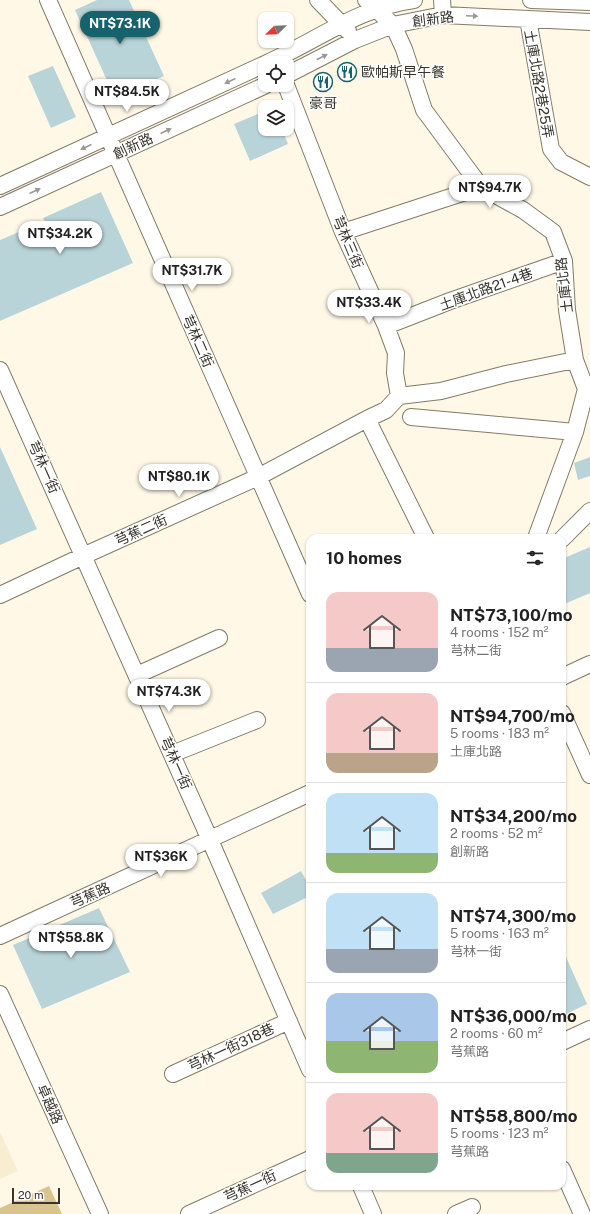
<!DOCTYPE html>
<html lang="en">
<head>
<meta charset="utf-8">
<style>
	:root { --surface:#fff; --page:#f2f2f2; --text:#222; --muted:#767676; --line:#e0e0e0; --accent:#16626d }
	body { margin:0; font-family:"Public Sans","Noto Sans TC",sans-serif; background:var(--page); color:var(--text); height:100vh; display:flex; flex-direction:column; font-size:15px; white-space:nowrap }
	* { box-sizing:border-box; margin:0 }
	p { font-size:13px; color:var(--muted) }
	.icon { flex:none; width:22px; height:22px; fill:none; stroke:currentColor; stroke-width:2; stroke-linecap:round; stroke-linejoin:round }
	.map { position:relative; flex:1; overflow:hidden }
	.panel { position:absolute; left:306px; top:534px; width:260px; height:656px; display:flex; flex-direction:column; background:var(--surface); border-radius:12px; box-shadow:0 1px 3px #0004 }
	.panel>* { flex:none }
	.needle { width:26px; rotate:247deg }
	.tools { position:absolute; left:258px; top:12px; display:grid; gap:8px }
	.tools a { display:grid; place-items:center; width:36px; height:36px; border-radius:8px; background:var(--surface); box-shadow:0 1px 3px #0004; font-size:20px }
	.scale { position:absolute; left:12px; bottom:10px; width:48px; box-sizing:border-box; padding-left:4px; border:2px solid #38342c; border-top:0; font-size:11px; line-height:14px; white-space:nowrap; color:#38342c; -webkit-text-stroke:3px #fff; paint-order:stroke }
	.price { position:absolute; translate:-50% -34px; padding:0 9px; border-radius:14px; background:#fff; color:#222; font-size:13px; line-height:26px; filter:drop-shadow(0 1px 2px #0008) }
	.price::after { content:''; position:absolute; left:50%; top:24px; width:12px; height:9px; margin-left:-6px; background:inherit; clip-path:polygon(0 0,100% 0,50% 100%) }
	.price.selected { background:var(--accent); color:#fff }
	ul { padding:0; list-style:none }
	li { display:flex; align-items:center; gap:12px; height:100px; padding:0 20px }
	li+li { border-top:1px solid var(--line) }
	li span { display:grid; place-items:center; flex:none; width:112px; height:80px; border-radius:12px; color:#555 }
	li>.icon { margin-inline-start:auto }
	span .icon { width:48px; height:48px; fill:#fffc; stroke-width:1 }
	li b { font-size:17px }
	h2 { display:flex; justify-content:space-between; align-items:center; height:48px; padding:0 20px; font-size:17px }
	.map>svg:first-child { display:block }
</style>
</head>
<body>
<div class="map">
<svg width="590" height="1214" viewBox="0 0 590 1214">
	<rect width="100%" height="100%" fill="#fff8e7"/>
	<path fill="#f9edd1" d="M 0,1132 L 18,1171 L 0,1179 Z"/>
	<path fill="#dac48e" d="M 49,1186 L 62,1214 L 0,1214 L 0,1208 Z"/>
	<path fill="#b9d4d8" d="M 97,0 L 129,0 L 164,76 L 115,98 L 75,10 Z
		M 53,66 L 76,117 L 51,128 L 28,76 Z
		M 265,111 L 265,129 L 282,129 L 288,144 L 250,161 L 234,124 Z
		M 101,192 L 133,263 L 0,321 L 0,240 L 45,221 L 43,218 Z
		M 0,447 L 37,529 L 0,545 Z
		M 590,457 L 590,476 L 578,480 L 574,463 Z
		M 590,547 L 590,593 L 562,605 L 562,559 Z
		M 301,871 L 310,887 L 310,896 L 273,914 L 261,893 Z
		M 99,908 L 130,972 L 42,1009 L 13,945 Z
		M 562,948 L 587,1004 L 562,1016 Z"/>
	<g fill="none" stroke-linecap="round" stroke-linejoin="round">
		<g stroke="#827b68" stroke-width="18">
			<path id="minor" d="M 48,0 L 310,594
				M 318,0 L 348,31
				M 366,0 L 393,25 L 404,49 L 424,110 L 481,187 L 523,210 L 553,232 L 564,261 L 567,310 L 575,360 L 586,389 L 590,391
				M 442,0 L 443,15
				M 531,0 L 590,2
				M 528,19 L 551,149 L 561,162 L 590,177
				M 267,63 C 316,41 360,7 414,0
				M 287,75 L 355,40 L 393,25 L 443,15 L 590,22
				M 286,85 L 343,232 L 386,326 L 396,353 L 395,373 L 399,396 L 386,410 L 367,419 L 426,538
				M 0,186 L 265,64
				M 0,207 L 266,85
				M 343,232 L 481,187
				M 386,326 L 450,301 L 564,261
				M 0,370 L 210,840 L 310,1070
				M 399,396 L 441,391 L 506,374 L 575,360
				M 411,417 L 575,432
				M 536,538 L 575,432 L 586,389
				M 562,539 L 590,511
				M 0,595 L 83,556 L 258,477 L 367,419
				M 137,675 L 219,638
				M 562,677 L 590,664
				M 562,713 L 590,775
				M 172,754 L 257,720
				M 0,936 L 310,793
				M 0,994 L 100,1214
				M 562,1042 L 590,1029
				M 173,1074 L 289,1021
				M 562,1169 L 582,1214
				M 361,1186 L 373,1214
				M 189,1214 L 310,1159
				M 456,1214 L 472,1207"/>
		</g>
		<use href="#minor" stroke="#fff" stroke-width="16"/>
	</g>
	<defs><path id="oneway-solid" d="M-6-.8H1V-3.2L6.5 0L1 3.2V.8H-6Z"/></defs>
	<g fill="#9c9a96">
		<use href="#oneway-solid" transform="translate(472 16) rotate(2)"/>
		<use href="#oneway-solid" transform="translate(322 57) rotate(-27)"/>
		<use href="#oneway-solid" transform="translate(230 81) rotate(155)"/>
		<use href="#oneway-solid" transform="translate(166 131) rotate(-25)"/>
		<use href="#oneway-solid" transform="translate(86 147) rotate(155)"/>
		<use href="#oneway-solid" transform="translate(35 191) rotate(-25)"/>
	</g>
	<defs>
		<g id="restaurant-ring" transform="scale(1)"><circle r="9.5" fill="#fff" stroke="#16626d" stroke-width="1.5"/><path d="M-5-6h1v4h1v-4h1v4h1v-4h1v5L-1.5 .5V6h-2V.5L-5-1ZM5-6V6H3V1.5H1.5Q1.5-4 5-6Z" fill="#16626d"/></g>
	</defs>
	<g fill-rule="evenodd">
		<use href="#restaurant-ring" x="347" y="72"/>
		<use href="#restaurant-ring" x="323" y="82"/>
	</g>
	<g text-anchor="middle" stroke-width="3" stroke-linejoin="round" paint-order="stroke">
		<g font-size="14" fill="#38342c" stroke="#fff">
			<text transform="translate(433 19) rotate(-7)" y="5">創新路</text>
			<text transform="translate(539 84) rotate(80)" y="5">土庫北路2巷25弄</text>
			<text transform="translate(133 146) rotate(-25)" y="5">創新路</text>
			<text transform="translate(348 242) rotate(67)" y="5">芎林三街</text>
			<text transform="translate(564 285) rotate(-97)" y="5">土庫北路</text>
			<text transform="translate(486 289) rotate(-20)" y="5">土庫北路21-4巷</text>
			<text transform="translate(198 341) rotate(66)" y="5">芎林二街</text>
			<text transform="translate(44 467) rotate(66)" y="5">芎林一街</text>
			<text transform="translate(141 530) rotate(-24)" y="5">芎蕉二街</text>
			<text transform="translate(176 763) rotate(66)" y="5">芎林一街</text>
			<text transform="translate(90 895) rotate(-24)" y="5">芎蕉路</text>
			<text transform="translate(231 1047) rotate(-25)" y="5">芎林一街318巷</text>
			<text transform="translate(50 1104) rotate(66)" y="5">卓越路</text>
			<text transform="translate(250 1186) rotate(-25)" y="5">芎蕉一街</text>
		</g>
		<g font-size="14" fill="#38342c" stroke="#fff" text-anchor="start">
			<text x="361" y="77">歐帕斯早午餐</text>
			<text x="323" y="108" text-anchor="middle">豪哥</text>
		</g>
	</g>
</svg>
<div class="tools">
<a><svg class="needle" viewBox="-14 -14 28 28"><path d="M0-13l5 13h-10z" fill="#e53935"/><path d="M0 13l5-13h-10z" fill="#767676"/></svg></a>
<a><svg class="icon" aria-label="locate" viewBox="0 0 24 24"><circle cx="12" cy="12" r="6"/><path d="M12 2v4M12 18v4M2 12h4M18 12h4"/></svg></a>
<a><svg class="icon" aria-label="layers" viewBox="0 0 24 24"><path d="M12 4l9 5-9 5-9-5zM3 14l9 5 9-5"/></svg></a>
</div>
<div class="scale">20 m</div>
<b class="price selected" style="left:120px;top:45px">NT$73.1K</b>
<b class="price" style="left:127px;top:113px">NT$84.5K</b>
<b class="price" style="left:490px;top:209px">NT$94.7K</b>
<b class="price" style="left:60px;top:255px">NT$34.2K</b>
<b class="price" style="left:192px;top:292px">NT$31.7K</b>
<b class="price" style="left:369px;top:324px">NT$33.4K</b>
<b class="price" style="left:179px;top:498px">NT$80.1K</b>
<b class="price" style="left:169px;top:713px">NT$74.3K</b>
<b class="price" style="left:161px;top:878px">NT$36K</b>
<b class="price" style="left:71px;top:959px">NT$58.8K</b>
<section class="panel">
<h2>10 homes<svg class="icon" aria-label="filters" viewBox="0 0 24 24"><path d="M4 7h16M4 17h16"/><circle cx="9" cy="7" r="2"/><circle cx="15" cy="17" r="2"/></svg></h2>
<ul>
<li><span style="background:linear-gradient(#f6c9c9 70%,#9aa5b1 0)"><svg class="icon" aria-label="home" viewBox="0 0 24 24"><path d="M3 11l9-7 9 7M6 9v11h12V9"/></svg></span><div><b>NT$73,100/mo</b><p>4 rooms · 152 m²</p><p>芎林二街</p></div></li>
<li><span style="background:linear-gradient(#f6c9c9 75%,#b9a48a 0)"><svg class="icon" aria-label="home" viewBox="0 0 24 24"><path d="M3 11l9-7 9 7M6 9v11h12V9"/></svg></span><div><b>NT$94,700/mo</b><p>5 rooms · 183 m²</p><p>土庫北路</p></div></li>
<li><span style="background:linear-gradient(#bfe0f5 75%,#8fb573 0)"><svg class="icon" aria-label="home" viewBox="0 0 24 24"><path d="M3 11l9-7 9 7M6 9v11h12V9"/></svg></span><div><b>NT$34,200/mo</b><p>2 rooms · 52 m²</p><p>創新路</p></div></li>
<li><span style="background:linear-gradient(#bfe0f5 70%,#9aa5b1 0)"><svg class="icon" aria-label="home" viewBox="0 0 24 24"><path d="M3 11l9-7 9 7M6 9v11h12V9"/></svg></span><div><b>NT$74,300/mo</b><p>5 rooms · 163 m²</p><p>芎林一街</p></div></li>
<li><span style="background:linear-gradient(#a9c7e8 60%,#8fb573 0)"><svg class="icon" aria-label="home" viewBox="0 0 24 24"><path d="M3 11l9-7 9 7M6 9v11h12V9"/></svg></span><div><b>NT$36,000/mo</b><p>2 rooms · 60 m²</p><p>芎蕉路</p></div></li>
<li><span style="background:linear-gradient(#f6c9c9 75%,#7fa58c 0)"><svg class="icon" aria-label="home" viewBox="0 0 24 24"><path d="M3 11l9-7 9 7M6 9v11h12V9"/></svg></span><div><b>NT$58,800/mo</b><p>5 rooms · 123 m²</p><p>芎蕉路</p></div></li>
</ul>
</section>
</div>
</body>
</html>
